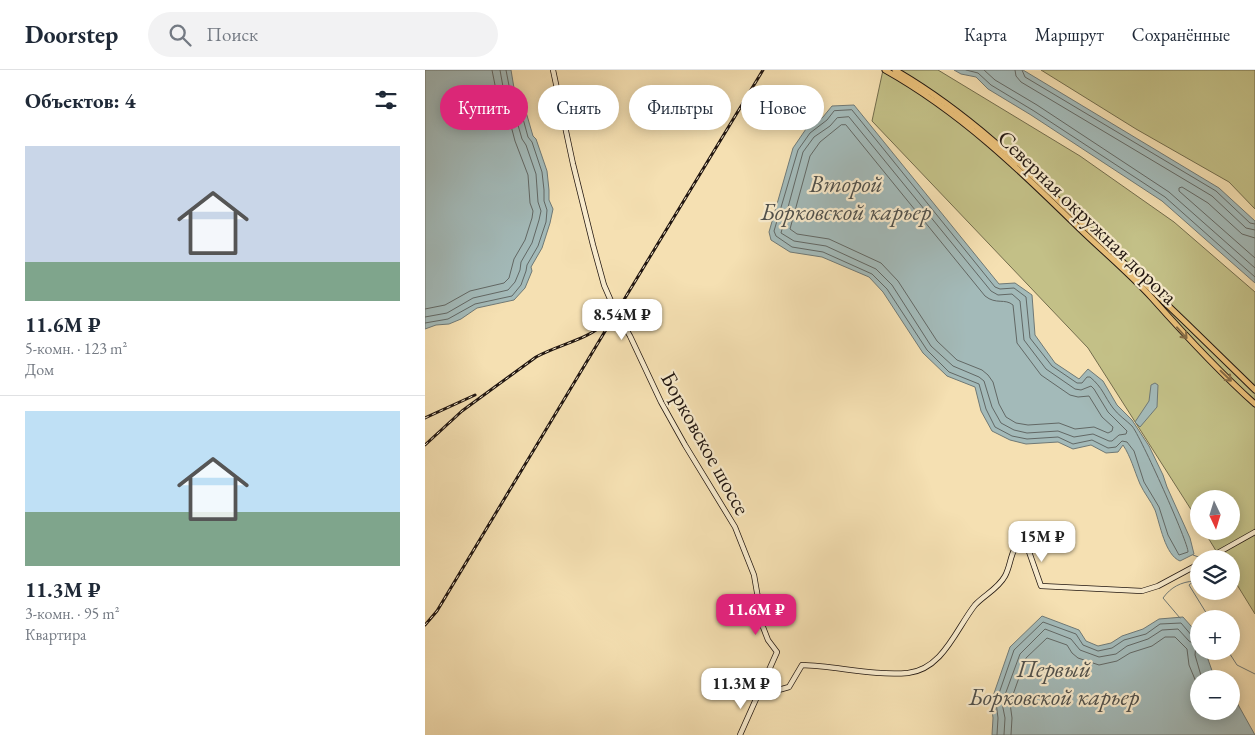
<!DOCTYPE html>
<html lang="ru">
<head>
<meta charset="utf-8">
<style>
	:root { --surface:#fff; --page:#f2f2f3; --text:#1f2937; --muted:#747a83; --line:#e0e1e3; --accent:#db2777 }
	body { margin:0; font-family:"EB Garamond",serif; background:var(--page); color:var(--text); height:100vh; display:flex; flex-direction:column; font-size:19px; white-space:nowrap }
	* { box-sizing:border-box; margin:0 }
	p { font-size:16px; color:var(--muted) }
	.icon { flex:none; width:28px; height:28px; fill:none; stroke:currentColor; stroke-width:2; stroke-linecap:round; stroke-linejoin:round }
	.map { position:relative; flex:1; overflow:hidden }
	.sheet { display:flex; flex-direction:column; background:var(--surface); width:425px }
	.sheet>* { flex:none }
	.banner { position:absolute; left:15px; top:15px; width:475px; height:45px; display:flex; gap:10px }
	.needle { width:32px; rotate:176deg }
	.controls { position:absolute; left:765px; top:420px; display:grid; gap:10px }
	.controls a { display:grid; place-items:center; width:50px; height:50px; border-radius:50%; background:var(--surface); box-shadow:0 2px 12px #0003; font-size:25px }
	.price { position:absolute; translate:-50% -42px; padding:0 11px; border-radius:10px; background:#fff; color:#222; font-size:16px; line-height:32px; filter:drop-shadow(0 1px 2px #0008) }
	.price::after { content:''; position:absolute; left:50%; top:30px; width:15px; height:11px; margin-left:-8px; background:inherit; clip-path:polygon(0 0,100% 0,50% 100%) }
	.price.current { background:var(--accent); color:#fff }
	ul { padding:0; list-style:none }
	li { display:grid; align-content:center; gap:10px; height:265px; padding:0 25px }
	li+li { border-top:1px solid var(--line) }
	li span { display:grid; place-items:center; height:155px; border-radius:0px; color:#555 }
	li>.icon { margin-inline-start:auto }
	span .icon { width:90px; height:90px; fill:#fffc; stroke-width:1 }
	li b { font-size:21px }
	h2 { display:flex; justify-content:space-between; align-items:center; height:60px; padding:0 25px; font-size:21px }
	.tag { padding:0 18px; border-radius:22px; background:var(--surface); box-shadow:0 2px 12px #0003; font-size:18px; line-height:45px }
	.tag.current { background:var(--accent); color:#fff }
	header { display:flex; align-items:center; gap:30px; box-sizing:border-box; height:70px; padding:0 25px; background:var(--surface); border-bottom:1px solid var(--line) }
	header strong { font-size:24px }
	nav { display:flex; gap:28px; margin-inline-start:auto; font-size:18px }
	.search { width:350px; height:45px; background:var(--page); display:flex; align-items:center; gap:12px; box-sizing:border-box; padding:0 18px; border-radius:28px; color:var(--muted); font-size:19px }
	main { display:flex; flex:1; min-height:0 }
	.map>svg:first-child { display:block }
</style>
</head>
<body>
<header>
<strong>Doorstep</strong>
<div class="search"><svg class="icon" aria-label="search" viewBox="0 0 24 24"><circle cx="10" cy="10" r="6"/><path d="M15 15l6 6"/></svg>Поиск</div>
<nav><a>Карта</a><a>Маршрут</a><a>Сохранённые</a></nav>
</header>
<main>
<section class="sheet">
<h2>Объектов: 4<svg class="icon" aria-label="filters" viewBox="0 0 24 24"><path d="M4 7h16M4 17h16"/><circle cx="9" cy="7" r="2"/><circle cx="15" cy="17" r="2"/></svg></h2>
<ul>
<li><span style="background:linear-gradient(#c9d6e8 75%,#7fa58c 0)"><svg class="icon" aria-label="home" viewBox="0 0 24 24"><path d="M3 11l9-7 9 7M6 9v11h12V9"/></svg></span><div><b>11.6M ₽</b><p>5-комн. · 123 m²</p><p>Дом</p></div></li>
<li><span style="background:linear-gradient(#bfe0f5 65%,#7fa58c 0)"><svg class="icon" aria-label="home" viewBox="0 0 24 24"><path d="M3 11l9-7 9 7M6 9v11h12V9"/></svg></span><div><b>11.3M ₽</b><p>3-комн. · 95 m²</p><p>Квартира</p></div></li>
</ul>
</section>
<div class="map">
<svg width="830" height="665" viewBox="0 0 830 665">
	<rect width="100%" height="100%" fill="#f5e0b2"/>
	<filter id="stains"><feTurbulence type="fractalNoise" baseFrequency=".004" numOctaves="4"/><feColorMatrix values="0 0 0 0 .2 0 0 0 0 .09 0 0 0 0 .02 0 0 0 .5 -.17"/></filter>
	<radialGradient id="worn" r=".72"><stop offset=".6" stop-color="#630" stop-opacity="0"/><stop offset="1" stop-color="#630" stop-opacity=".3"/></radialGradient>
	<path fill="#c3c087" stroke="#726c4c" d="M 458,0 L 513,0 L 655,86 L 749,152 L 830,222 L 830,544 L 806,505 L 806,489 L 796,489 L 779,461 L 806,461 L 806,429 L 774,429 L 774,452 L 663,278 L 447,51 Z
		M 616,0 L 830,0 L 830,139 L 804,112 L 711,59 Z"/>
	<path fill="#a3bab9" stroke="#6f7976" d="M 0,0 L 86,0 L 90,24 L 94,35 L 101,42 L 108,66 L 111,69 L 122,101 L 124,120 L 124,130 L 128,139 L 125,153 L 117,178 L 106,197 L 107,201 L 100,218 L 89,230 L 52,238 L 36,249 L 24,254 L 11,255 L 0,259 Z
		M 529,0 L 598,0 L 794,118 L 830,151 L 830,213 L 737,131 L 606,45 L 563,19 L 551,7 L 536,4 Z
		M 429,35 L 574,214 L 590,213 L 607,225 L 610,265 L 630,293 L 654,309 L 663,299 L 678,311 L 692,335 L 707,350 L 724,376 L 738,405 L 742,417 L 765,468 L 769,484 L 755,491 C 740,485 735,454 730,440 C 726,431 719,423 715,414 C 709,400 706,387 698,375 L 693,382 L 681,383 L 666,375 L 648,379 L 633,372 L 601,374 L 585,370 L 567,361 L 556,341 L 550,317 L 522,306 L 498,283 L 458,222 L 444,207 L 397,187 L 365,182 L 346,170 L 344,162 L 368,78 L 381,59 L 398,47 L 407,36 Z
		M 730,313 L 733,315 L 732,337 L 715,357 L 710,352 L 724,331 L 726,315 Z
		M 617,546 L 654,560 L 661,571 L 673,576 L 686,573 L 697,566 L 718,559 L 734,549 L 758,547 L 774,565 L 774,581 L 780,581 L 790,609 L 774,609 L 774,641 L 806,641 L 806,622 L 830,665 L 567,665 L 568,648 L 566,632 L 585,577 Z"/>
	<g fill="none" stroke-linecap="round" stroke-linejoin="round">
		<path stroke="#626865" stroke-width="1" d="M 541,0 L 553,3 L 566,15 L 609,41 L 740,127 L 830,207
			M 559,0 L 570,10 L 612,35 L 744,122 L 830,198
			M 590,0 L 591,6 L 596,12 L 787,126 L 821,158 L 830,160
			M 597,0 L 600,7 L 791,121 L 825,153 L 830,154
			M 427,40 L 570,217 L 575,219 L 589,218 L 601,227 L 605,268 L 627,296 L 652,313 L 657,313 L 662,307 L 665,307 C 678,318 679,326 688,338 C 693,345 701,350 707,356 C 715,365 764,474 763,482 L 754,485 L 743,465 L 734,437 L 719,412 L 709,381 L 702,372 L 697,371 L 691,377 L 683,378 L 667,370 L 648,374 L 633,367 L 602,369 L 587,366 L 570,357 L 561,339 L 554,314 L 524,302 L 502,280 L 462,219 L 447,204 L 398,182 L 367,177 L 351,166 L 349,161 L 373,80 L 385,63 L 402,50 L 409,41 Z
			M 424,47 L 566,221 L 573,225 L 587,224 L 595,231 L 599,270 L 621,299 L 650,319 L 656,320 L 666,316 L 669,319 L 683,342 L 702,361 L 701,364 L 694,365 L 687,371 L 684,371 L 668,364 L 649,367 L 633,361 L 602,363 L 589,360 L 576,353 L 567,337 L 559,311 L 554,307 L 528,296 L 506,276 L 467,215 L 451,199 L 401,176 L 369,171 L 356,163 L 378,82 L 389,67 L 405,56 L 412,48 Z
			M 421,55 L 560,226 C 571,235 580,228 588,235 L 592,273 L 616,305 L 645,325 L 653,327 L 664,326 L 677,347 L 688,357 L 687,361 L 683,363 L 669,357 L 650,359 L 634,353 L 603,355 L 591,353 L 581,347 L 574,334 L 568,312 L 563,305 L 557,300 L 532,290 L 512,271 L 473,211 L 456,193 L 404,169 L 372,164 L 365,159 L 385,86 L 395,72 L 416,55 Z
			M 830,168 L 817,164 L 783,133 L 757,117 L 754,118 L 754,121 L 830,188
			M 0,239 L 20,235 L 45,221 L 79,213 L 84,208 L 89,189 L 100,170 L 107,148 L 108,141 L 105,133 L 103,105 L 90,71 L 85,52 L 78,44 L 73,30 L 67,0
			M 0,247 L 22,243 L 48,228 L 83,220 L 90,212 L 95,200 L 96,192 L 107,173 L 114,150 L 116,141 L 113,132 L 111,104 L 101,75 L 97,69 L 91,48 L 85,40 L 80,28 L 75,0
			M 0,253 L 23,249 L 50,234 L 87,226 L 96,215 L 101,201 L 102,195 L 113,176 L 121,152 L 122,140 L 119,131 L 119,120 L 117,102 L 107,72 L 103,67 L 97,45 L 90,37 L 86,26 L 81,0
			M 572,665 L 573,648 L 571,632 L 589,580 L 618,552 L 651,564 L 658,575 L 673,581 L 687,578 L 699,570 L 721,564 L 735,554 L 756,553 L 768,567 L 774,568
			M 579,665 L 580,648 L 577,633 L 595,584 L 620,559 L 646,569 L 655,580 L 674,587 L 691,584 L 702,576 L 723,569 L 737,560 L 753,559 L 764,571 L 771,575 L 770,585 L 777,609
			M 586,665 L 587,648 L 585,633 L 601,588 L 622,568 L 642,575 L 647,583 L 653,588 L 674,595 L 692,591 L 705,583 L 727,576 L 740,567 L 750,567 L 762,579 L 764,595 L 774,619"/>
		<path stroke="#6f7976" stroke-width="1" d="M 768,485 L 779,489
			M 774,507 L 764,515 L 785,549
			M 755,548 L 738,528 C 746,517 756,512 769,511
			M 803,581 L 812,595 L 830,604"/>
		<g stroke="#221711" stroke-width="6">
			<path id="secondary" d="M 128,0 L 148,94 L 168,175 L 179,215 L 189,238 L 205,266 L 236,332 L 260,375 L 310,457 L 329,505 L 338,557 L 343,570 L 352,582 L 315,665
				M 782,489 L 830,462
				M 337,615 L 345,617 L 350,621 L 364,617 L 377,595 C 412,596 447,606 483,603 C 518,599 531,559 550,535 C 559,525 573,519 580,506 C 585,497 585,487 590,478 L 599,474 L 602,476 L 616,516 L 717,521 L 733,516 L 774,494"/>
		</g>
		<g stroke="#221711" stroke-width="7">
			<path id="primary" d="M 460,0 C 535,42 595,100 656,160 C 680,183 705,204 727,228 C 760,265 793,301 830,334
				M 470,0 C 543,42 603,101 663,159 C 719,212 775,266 830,320"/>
		</g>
		<use href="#secondary" stroke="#f8ebcd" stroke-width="4.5"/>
		<use href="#primary" stroke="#eac079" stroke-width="5"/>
		<g stroke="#221711" stroke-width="3">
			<path id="rail" d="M 197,233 L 338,0
				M 0,348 L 50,325
				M 0,375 L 37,341 L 111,287 C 135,274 162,270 182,252
				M 0,555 L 12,541 L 188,248"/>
		</g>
		<use href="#rail" stroke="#f8ebcd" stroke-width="1" stroke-dasharray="4" stroke-linecap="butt"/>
	</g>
	<defs><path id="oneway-shaft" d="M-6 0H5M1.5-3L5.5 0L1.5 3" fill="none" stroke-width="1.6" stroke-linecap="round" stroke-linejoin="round" transform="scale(1.25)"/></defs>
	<g stroke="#866c45">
		<use href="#oneway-shaft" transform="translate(757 263) rotate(48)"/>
		<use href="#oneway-shaft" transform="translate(801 306) rotate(44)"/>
	</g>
	<g text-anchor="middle" stroke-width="4.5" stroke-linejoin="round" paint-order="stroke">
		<g font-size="22" fill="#221711" stroke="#f8ebcd">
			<text transform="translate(663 147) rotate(44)" y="8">Северная окружная дорога</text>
			<text transform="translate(281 373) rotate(61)" y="8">Борковское шоссе</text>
		</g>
		<g font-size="24" font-style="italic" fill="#4f504c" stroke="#f8ebcd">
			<text x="421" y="122">Второй<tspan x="421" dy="28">Борковской карьер</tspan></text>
			<text x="629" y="607">Первый<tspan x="629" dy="28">Борковской карьер</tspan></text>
		</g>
	</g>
	<rect width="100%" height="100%" filter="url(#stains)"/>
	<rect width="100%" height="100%" fill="url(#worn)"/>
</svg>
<div class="controls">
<a><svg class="needle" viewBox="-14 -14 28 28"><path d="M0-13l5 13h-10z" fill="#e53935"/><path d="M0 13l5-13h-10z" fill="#747a83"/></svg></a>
<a><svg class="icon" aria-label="layers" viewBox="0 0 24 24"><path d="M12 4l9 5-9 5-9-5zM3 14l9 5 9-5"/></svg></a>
<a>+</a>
<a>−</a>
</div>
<b class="price" style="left:197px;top:271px">8.54M ₽</b>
<b class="price" style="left:617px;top:493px">15M ₽</b>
<b class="price current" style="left:331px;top:566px">11.6M ₽</b>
<b class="price" style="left:316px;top:640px">11.3M ₽</b>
<div class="banner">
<a class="tag current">Купить</a>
<a class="tag">Снять</a>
<a class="tag">Фильтры</a>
<a class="tag">Новое</a>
</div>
</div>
</main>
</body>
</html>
